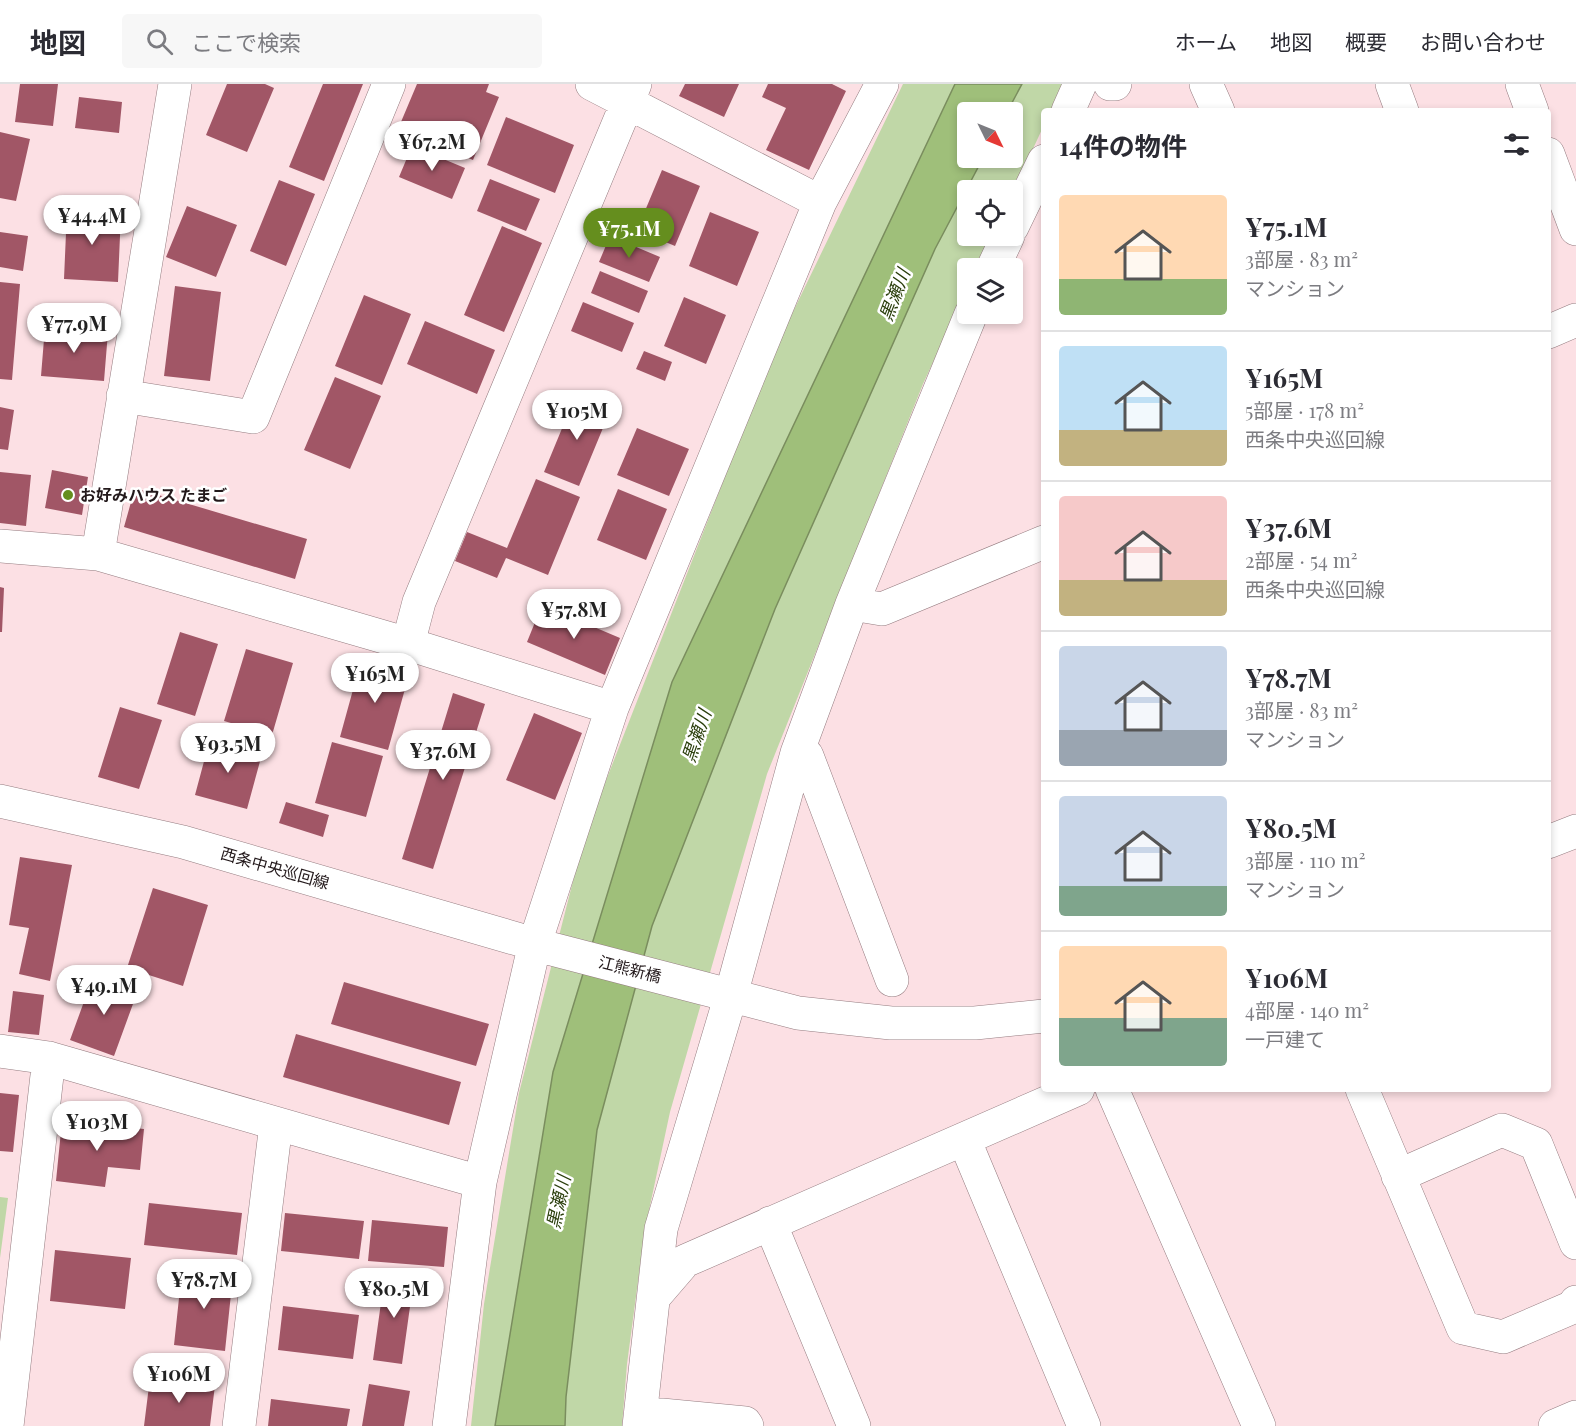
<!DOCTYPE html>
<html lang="ja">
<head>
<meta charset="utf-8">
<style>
	:root { --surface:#fff; --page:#f7f7f7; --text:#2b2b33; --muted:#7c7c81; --line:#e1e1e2; --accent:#658e1e }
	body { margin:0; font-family:"Playfair Display","Noto Sans JP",serif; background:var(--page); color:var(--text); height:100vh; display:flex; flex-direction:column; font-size:22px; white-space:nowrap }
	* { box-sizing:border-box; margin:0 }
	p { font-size:20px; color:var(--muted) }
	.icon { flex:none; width:33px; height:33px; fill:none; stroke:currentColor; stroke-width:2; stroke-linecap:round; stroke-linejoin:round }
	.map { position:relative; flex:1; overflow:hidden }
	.sheet { position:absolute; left:1041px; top:24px; width:510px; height:984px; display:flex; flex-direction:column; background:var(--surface); border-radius:6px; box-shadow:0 3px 9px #0003 }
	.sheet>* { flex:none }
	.needle { width:39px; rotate:133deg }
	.tools { position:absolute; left:957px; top:18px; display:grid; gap:12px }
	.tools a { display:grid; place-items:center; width:66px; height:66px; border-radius:6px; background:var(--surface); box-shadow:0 3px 9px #0003; font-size:30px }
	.price { position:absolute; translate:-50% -51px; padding:0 14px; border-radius:21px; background:#fff; color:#222; font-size:20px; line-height:39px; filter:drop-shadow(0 2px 3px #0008) }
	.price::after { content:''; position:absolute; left:50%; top:36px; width:18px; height:14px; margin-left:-9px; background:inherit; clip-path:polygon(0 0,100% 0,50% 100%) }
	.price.on { background:var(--accent); color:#fff }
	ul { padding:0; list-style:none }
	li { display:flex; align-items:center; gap:18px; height:150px; padding:0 18px }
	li+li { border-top:2px solid var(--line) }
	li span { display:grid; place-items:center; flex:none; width:168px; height:120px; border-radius:6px; color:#555 }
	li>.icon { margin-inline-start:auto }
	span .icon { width:72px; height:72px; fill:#fffc; stroke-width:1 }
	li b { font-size:26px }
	h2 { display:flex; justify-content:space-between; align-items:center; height:72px; padding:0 18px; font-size:26px }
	header { display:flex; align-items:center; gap:36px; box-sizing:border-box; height:84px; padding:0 30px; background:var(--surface); border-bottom:2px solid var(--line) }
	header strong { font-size:28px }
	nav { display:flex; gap:33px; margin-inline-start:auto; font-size:21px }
	.search { width:420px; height:54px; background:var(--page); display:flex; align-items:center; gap:15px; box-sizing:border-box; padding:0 21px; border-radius:6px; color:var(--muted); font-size:22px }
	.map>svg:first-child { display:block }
</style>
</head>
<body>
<header>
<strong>地図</strong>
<div class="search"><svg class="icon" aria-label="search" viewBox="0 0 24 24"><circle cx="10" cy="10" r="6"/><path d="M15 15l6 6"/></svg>ここで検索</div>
<nav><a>ホーム</a><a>地図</a><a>概要</a><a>お問い合わせ</a></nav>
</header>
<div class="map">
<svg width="1576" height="1342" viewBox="0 0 1576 1342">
	<rect width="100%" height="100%" fill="#fce0e4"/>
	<path fill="#c0d7a7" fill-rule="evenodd" d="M 903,0 L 1063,0 L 1050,27 L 1044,27 L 1044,41 L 1013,108 L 968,106 L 968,152 L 992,152 L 977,184 L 968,184 L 967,204 L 923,300 L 767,690 L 670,1028 L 645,1145 L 627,1280 L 622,1342 L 471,1342 L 484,1220 L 519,1009 L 585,750 L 775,265 ZM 968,28 L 1012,28 L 1012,74 L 968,74 Z
		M 0,1113 L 8,1114 L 0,1174 Z"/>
	<path fill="#9fbf7a" stroke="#7a8d5e" stroke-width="1.5" d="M 955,0 L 1022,0 L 1007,28 L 968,28 L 968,74 L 983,74 L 935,165 L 775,525 L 652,842 L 597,1046 L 566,1313 L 565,1342 L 495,1342 L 553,988 L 672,598 Z"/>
	<path fill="#a15666" d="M 20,0 L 58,0 L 53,42 L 15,38 Z
		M 227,0 L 265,0 L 274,4 L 247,68 L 206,51 Z
		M 323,0 L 363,0 L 324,97 L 289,83 Z
		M 417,0 L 489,0 L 486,8 L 499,13 L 473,76 L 398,45 Z
		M 685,0 L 739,0 L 724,33 L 679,12 Z
		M 768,0 L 832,0 L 846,7 L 809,86 L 766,66 L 786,24 L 762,13 Z
		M 79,13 L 122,18 L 119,49 L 75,44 Z
		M 506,33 L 574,61 L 555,109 L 487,81 Z
		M 0,48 L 30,55 L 16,117 L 0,114 Z
		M 412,62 L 465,84 L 452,115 L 399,93 Z
		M 662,86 L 700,102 L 675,162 L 637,146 Z
		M 490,95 L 540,115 L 526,147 L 477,127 Z
		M 279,96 L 315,110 L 286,182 L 250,167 Z
		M 187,122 L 237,141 L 216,193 L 166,173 Z
		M 67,126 L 121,129 L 118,198 L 64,195 Z
		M 710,128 L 759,148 L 737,202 L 689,182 Z
		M 502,142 L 542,159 L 504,248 L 464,231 Z
		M 0,148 L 28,152 L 23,187 L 0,183 Z
		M 610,152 L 660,173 L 649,198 L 599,178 Z
		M 600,187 L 648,207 L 639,229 L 591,209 Z
		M 0,198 L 20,200 L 12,296 L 0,295 Z
		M 175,202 L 221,208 L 210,297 L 164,292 Z
		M 364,211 L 411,230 L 382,301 L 335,282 Z
		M 684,213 L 726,231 L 706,280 L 664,262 Z
		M 583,218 L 634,239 L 622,268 L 571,247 Z
		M 425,237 L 495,266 L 477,310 L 407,280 Z
		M 45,243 L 108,248 L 104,297 L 41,292 Z
		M 644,267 L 672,278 L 665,297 L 636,285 Z
		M 335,293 L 381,312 L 350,385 L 304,366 Z
		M 575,313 L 610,327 L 579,402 L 544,388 Z
		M 0,323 L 14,326 L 8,366 L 0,365 Z
		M 637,344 L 689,365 L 669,412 L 617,391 Z
		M 52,386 L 88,393 L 82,431 L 45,424 Z
		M 0,388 L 31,391 L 26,442 L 0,439 Z
		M 536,395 L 580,413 L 548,491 L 506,474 L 497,494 L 455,477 L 467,448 L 507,464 Z
		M 135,404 L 307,455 L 295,495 L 124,443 Z
		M 618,405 L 667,425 L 646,476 L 597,456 Z
		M 0,503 L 4,504 L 2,548 L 0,548 Z
		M 542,521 L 620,554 L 605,591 L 527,558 Z
		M 180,548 L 218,560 L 195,632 L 157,620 Z
		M 246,565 L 293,579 L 272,651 L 224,637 Z
		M 362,573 L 410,587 L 388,666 L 340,653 Z
		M 453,609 L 485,620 L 433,785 L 402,775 Z
		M 120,623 L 162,636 L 139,705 L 98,693 Z
		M 534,629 L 582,649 L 555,716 L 506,696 Z
		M 210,655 L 262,670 L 247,725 L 195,711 Z
		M 332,658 L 383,672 L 366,733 L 315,719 Z
		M 286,718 L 329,731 L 323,753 L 279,739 Z
		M 20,773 L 72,781 L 50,897 L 19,890 L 29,844 L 9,841 Z
		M 153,804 L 208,821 L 183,902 L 127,884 Z
		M 93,893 L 137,909 L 114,972 L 70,956 Z
		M 344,898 L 489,940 L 476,982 L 331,940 Z
		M 13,907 L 44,911 L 39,951 L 8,948 Z
		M 296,950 L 461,998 L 449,1041 L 283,993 Z
		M 0,1009 L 19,1011 L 13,1068 L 0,1067 Z
		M 62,1037 L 144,1045 L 140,1086 L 108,1083 L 105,1103 L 56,1097 Z
		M 149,1119 L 242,1129 L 237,1171 L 144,1161 Z
		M 285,1129 L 364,1137 L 359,1175 L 281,1167 Z
		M 372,1136 L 448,1143 L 444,1183 L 368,1177 Z
		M 55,1166 L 131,1174 L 125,1225 L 50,1217 Z
		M 182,1186 L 233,1191 L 225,1267 L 174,1261 Z
		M 385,1190 L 414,1194 L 402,1280 L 373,1276 Z
		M 283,1222 L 359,1231 L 353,1275 L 278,1266 Z
		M 150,1294 L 215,1301 L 210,1342 L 144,1342 Z
		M 369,1300 L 410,1307 L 404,1342 L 362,1342 Z
		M 271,1315 L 350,1325 L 347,1342 L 268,1342 Z"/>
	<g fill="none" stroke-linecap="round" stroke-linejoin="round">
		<g stroke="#957c80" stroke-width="34">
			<path id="minor" d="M 592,0 L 820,118
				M 1110,0 L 1115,0
				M 1206,0 L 1218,27
				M 1392,0 L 1402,27
				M 1522,0 L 1532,27
				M 1068,27 L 1080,0
				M 1548,70 L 1576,145
				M 1012,143 L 1044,77
				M 993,184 L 1008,152
				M 1548,248 L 1576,236
				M 123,312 L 253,333 L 389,0
				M 0,462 L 98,470 L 408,560 L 612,624
				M 98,470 L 175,0
				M 852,520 L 882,525 L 1044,458
				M 408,560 L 419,518 L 635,0
				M 797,669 L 807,672 L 892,896
				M 0,717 L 183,758 L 548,864 L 798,929 L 891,939 L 975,939 L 1044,932
				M 1548,758 L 1576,747
				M 0,967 L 49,974 L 480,1098
				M 1112,1005 L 1259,1342
				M 1362,1005 L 1463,1244 L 1503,1253 L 1573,1223 L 1576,1218
				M 964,1055 L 1084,1342
				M 1398,1092 L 1502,1046 L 1536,1060 L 1576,1159
				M 770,1139 L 854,1342
				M 654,1213 L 685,1177 L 1078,1005
				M 641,1329 L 745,1339 L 747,1342
				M 7,1342 L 49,974
				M 239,1342 L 276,1040
				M 449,1342 L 480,1098 L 535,859 L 612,624 L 820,118 L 882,0
				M 639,1342 L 661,1145 L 731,911 L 797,669 L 852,520 L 971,230
				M 1555,1342 L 1576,1333"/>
		</g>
		<use href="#minor" stroke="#fff" stroke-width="33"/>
	</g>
	<circle fill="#658e1e" stroke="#fff" stroke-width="2" cx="68" cy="411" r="6"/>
	<g text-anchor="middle" stroke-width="5" stroke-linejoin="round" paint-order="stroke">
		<g font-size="16" font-weight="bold" fill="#23191b" stroke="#fff" text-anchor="start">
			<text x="80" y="417">お好みハウス たまご</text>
		</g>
		<g font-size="16" fill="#23191b" stroke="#fff">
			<text transform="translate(275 784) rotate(16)" y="6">西条中央巡回線</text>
			<text transform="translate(630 885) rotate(14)" y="6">江熊新橋</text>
		</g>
		<g font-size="18" font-style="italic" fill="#2a3e0b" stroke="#fff">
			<text transform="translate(895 211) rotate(-69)" y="6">黒瀬川</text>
			<text transform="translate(697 652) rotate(-71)" y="6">黒瀬川</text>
			<text transform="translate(559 1118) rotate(-78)" y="6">黒瀬川</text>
		</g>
	</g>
</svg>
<div class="tools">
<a><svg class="needle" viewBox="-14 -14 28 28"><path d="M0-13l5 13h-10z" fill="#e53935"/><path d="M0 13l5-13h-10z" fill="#7c7c81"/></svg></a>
<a><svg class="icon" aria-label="locate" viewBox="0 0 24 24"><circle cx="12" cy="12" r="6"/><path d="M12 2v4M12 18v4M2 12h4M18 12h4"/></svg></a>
<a><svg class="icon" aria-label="layers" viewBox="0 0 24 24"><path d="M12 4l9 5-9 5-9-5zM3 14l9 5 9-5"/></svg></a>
</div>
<b class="price" style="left:432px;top:88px">¥67.2M</b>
<b class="price" style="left:92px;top:162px">¥44.4M</b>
<b class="price on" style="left:629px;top:175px">¥75.1M</b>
<b class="price" style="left:74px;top:270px">¥77.9M</b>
<b class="price" style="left:577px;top:357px">¥105M</b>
<b class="price" style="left:574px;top:556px">¥57.8M</b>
<b class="price" style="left:375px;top:620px">¥165M</b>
<b class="price" style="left:228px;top:690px">¥93.5M</b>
<b class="price" style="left:443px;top:697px">¥37.6M</b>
<b class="price" style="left:104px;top:932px">¥49.1M</b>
<b class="price" style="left:97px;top:1068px">¥103M</b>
<b class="price" style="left:204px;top:1226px">¥78.7M</b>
<b class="price" style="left:394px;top:1235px">¥80.5M</b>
<b class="price" style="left:179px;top:1320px">¥106M</b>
<section class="sheet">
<h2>14件の物件<svg class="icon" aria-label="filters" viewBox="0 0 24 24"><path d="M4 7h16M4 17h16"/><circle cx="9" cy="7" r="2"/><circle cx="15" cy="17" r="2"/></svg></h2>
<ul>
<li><span style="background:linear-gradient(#ffd9b3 70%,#8fb573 0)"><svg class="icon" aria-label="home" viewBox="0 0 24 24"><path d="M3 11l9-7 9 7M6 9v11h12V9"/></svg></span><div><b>¥75.1M</b><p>3部屋 · 83 m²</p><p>マンション</p></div></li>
<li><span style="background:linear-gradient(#bfe0f5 70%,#c2b280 0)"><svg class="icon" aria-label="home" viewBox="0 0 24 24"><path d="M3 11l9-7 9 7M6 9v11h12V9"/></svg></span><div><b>¥165M</b><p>5部屋 · 178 m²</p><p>西条中央巡回線</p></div></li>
<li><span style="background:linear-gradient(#f6c9c9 70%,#c2b280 0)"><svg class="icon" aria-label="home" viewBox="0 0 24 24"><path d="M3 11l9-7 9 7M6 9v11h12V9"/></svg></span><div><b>¥37.6M</b><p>2部屋 · 54 m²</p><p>西条中央巡回線</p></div></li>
<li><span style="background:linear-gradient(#c9d6e8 70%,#9aa5b1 0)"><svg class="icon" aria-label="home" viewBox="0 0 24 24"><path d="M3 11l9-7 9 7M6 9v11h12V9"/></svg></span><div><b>¥78.7M</b><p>3部屋 · 83 m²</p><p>マンション</p></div></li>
<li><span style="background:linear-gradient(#c9d6e8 75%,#7fa58c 0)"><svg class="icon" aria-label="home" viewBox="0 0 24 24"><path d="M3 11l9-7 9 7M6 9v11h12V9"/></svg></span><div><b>¥80.5M</b><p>3部屋 · 110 m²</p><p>マンション</p></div></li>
<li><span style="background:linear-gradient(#ffd9b3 60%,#7fa58c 0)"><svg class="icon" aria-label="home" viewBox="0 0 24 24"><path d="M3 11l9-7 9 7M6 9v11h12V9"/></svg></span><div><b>¥106M</b><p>4部屋 · 140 m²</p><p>一戸建て</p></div></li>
</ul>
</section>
</div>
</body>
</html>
